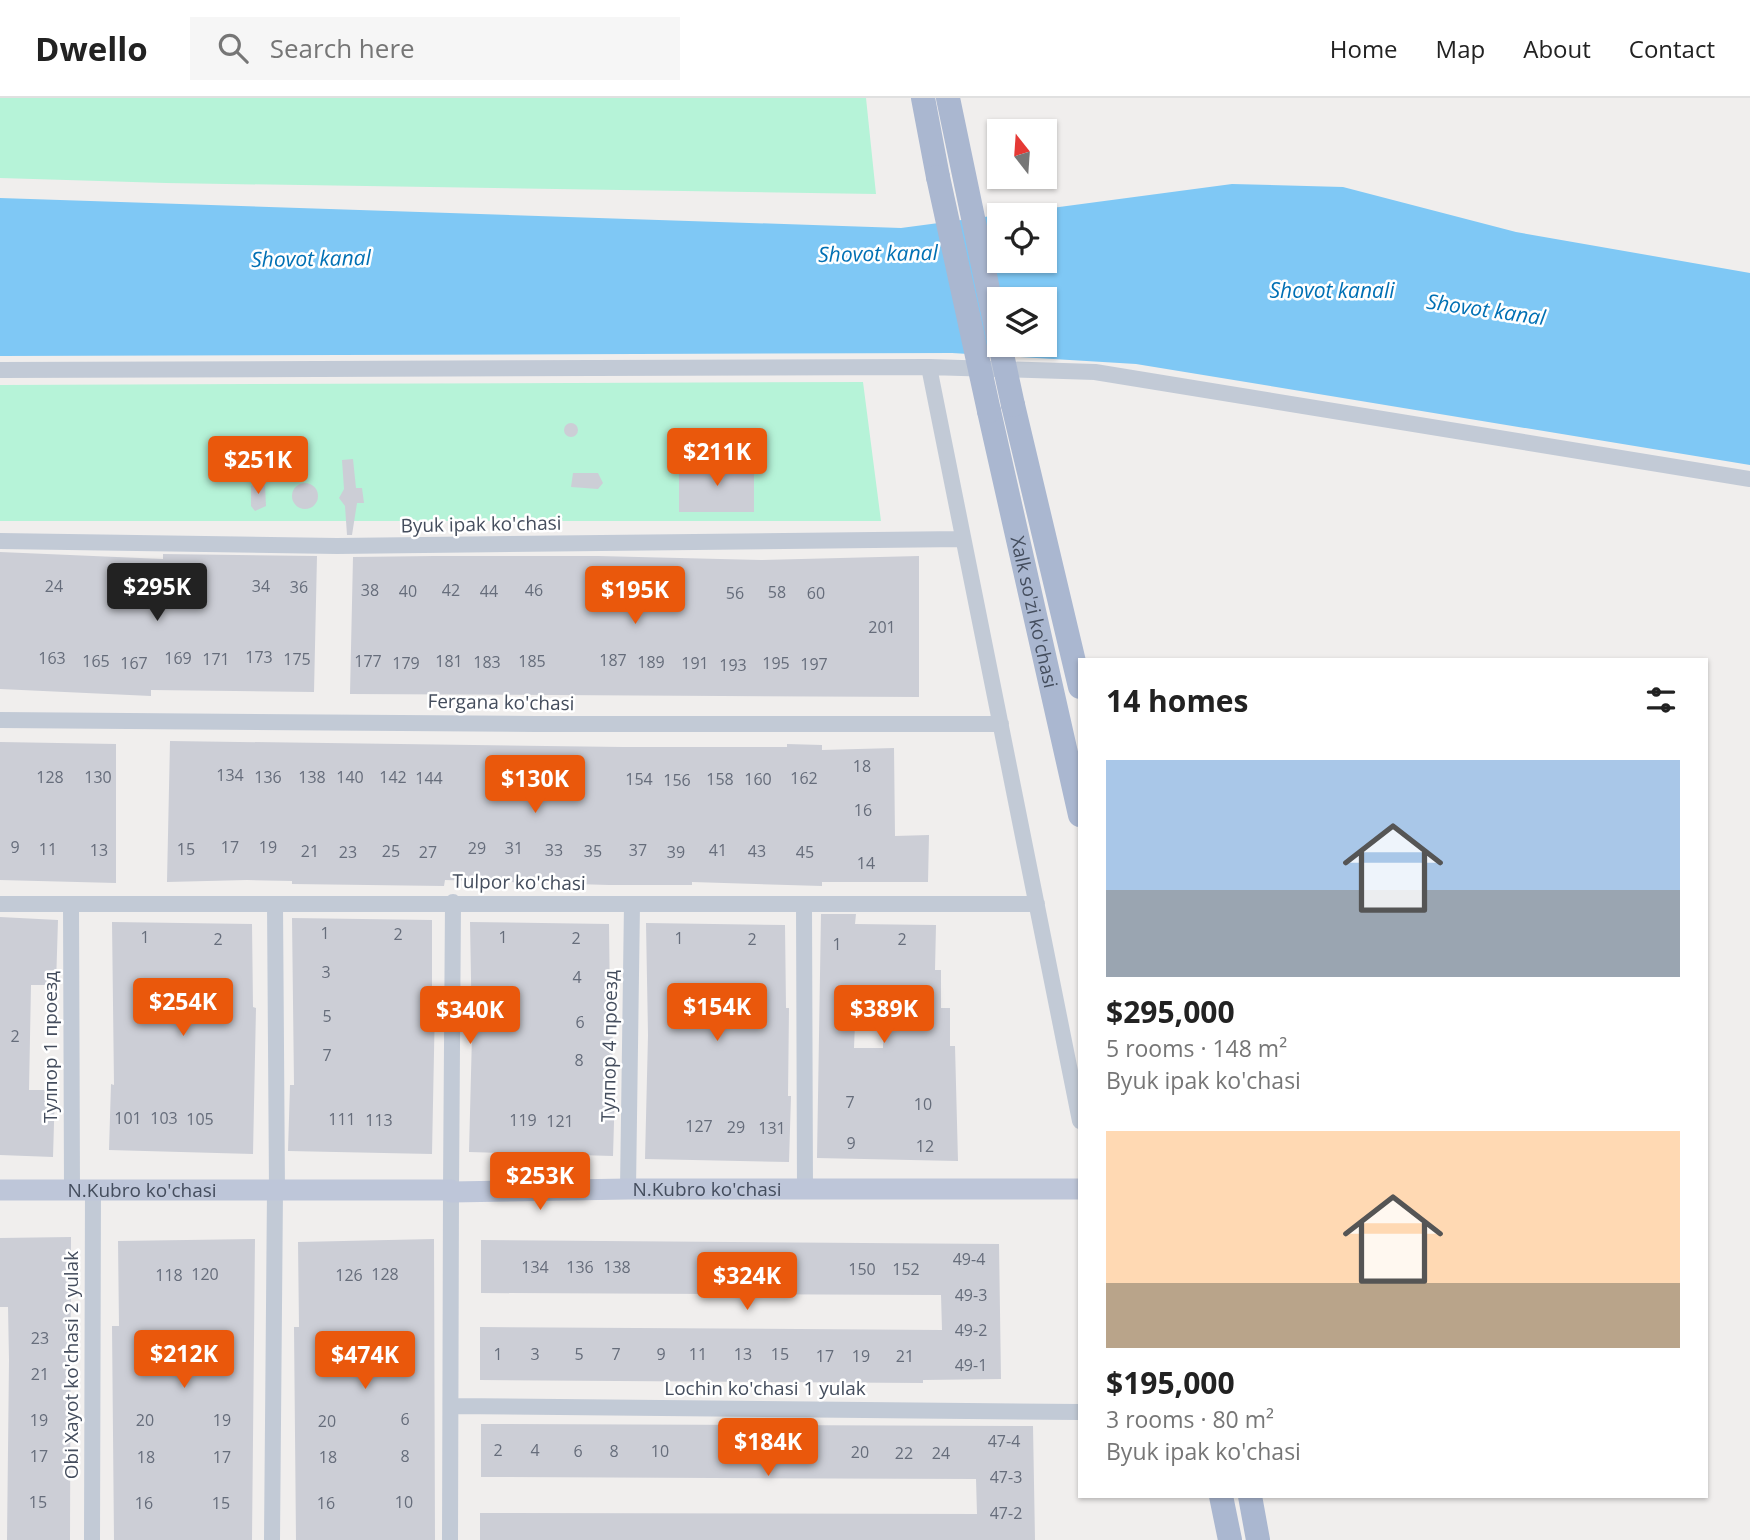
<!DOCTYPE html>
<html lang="en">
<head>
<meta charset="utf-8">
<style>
	:root { --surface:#fff; --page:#f6f6f6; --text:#222; --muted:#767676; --line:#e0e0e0; --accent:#ea580c }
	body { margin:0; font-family:"Open Sans",sans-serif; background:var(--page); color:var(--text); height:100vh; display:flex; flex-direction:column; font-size:26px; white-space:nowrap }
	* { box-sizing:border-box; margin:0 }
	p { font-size:23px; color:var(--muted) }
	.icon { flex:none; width:38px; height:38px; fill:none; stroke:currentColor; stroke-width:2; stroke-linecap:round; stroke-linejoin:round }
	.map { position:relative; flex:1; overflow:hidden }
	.side { position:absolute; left:1078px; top:560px; width:630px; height:840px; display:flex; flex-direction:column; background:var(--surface); border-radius:0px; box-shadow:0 2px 5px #0004 }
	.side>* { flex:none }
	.needle { width:46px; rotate:343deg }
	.buttons { position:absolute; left:987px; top:21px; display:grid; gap:14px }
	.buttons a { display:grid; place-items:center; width:70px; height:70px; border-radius:0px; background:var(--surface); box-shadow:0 2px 5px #0004; font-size:35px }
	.price { position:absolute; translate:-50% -60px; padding:0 16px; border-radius:7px; background:var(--accent); color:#fff; font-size:23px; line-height:46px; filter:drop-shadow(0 2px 4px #0008) }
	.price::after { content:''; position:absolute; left:50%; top:42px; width:21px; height:16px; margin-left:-10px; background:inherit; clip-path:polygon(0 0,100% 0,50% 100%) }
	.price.active { background:#222; color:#fff }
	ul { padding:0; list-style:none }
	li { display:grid; align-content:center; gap:14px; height:371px; padding:0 28px }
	li span { display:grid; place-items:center; height:217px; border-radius:0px; color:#555 }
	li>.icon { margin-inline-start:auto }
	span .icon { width:126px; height:126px; fill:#fffc; stroke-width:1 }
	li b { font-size:30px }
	h2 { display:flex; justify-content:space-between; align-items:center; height:84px; padding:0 28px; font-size:30px }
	header { display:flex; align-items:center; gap:42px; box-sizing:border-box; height:98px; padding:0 35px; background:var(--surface); border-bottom:2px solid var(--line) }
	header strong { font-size:33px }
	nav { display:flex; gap:38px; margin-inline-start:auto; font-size:24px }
	.search { width:490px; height:63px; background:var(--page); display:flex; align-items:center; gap:18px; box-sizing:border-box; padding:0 24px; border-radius:0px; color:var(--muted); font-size:26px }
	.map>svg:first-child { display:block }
</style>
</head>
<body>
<header>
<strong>Dwello</strong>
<div class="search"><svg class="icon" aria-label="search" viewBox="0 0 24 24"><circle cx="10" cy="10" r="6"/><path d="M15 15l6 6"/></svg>Search here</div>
<nav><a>Home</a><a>Map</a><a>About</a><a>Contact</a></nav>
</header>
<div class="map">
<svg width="1750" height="1442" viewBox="0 0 1750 1442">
	<rect width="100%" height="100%" fill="#f0eeed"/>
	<path fill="#b6f3d8" d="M 0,0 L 866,0 L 876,96 L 166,85 L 0,80 Z
		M 863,284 L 881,423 L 0,423 L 0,287 Z"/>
	<path fill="#7fc8f5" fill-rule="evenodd" d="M 1232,86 L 1343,89 L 1516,134 L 1750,175 L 1750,367 L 1136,266 L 952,255 L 0,258 L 0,100 L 901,130 ZM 999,117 L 1045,117 L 1045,163 L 999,163 ZM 999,201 L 1045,201 L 1045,247 L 999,247 Z"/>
	<path fill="#ccced6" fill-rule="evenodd" d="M564 332a7 7 0 1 1 14 0a7 7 0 1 1-14 0Z
		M 739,356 L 754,356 L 754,414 L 679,414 L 679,357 L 695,358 L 695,376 L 739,376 Z
		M 353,361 L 356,390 L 362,390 L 364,405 L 357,405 L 352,437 L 347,437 L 345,408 L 339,400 L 344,391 L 342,362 Z
		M 573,375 L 598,375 L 603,385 L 598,391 L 571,389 Z
		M 261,382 L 265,388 L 266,408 L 255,413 L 251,408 L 251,388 Z
		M292 398a13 13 0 1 1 26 0a13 13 0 1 1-26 0Z
		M 0,454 L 163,461 L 163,456 L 317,458 L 314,594 L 151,592 L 151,598 L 0,591 Z
		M 434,458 L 598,458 L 761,462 L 919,458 L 919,599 L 350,596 L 353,459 Z
		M 170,643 L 623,649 L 787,649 L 787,646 L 822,647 L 822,652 L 894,650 L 895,738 L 929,737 L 928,784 L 822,784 L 822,788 L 692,784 L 692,787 L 609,787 L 445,782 L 444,788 L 292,786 L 292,783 L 247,782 L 167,784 Z
		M 0,644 L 116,646 L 116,785 L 0,782 Z
		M 821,816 L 856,816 L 855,826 L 936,827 L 935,872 L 941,872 L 941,910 L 950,910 L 950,948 L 955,948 L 958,1063 L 817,1060 ZM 856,901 L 884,901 L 883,950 L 854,950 Z
		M 0,819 L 58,822 L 56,887 L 31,887 L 29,992 L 55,992 L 53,1059 L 0,1057 Z
		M 292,820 L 432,822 L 432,905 L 435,905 L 432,1056 L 288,1053 L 290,987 L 294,987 Z
		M 112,824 L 252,826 L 253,909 L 256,910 L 253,1056 L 109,1052 L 111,986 L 114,987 Z
		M 470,824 L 609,826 L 610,909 L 613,909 L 612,991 L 615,991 L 613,1058 L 469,1054 L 472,937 Z
		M 646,825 L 785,827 L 786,910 L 789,910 L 788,998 L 791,998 L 789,1064 L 645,1061 L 648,937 Z
		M 71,1139 L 70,1442 L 7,1442 L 9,1262 L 8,1209 L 0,1209 L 0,1140 Z
		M 255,1141 L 252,1442 L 114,1442 L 112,1228 L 119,1228 L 118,1143 Z
		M 434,1141 L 435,1442 L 296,1442 L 294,1229 L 299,1229 L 298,1144 Z
		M 481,1142 L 999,1146 L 1001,1281 L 923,1282 L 923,1285 L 480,1282 L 480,1229 L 942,1232 L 941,1197 L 481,1195 Z
		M 481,1326 L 1033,1328 L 1035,1442 L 480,1442 L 480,1415 L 977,1416 L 976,1381 L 481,1379 Z"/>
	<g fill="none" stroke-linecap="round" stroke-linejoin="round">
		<path stroke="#c2cad6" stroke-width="16" d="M 929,269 L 1080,1023
			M 0,272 L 929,269 L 1095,274 L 1750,381
			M 0,443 L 337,448 L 963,441
			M 0,622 L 536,626 L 1001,626
			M 0,806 L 1037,806
			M 71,806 L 72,1092
			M 275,806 L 277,1092
			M 804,806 L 805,1092
			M 628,1091 L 632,806
			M 451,1092 L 453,804
			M 451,1308 L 1080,1314
			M 92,1442 L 93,1092
			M 272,1442 L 275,1092
			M 450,1442 L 451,1094"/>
		<path stroke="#bec6d9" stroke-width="21" id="s1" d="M 0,1092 L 451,1092 L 451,1094 L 628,1091 L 1080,1091"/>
		<g stroke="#aab7d0" stroke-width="24">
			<path d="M 923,0 L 938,79"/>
			<path d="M 948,0 L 999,244"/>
			<path d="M 1013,307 L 1080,589"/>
			<path id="s2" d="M 989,313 L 1080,717"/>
			<path d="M 1221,1398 L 1230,1442"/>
			<path d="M 1250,1398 L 1258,1442"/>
		</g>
		<path stroke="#aab7d0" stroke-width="24" d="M 938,79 L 989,313
			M 1000,247 L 1013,307"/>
	</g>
	<g text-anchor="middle" stroke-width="5" stroke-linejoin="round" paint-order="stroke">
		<g font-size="16" fill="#666d7b">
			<text x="54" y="494">24</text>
			<text x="261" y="494">34</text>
			<text x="299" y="495">36</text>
			<text x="370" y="498">38</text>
			<text x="451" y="498">42</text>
			<text x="534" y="498">46</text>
			<text x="408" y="499">40</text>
			<text x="489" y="499">44</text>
			<text x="777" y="500">58</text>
			<text x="735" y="501">56</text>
			<text x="816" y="501">60</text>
			<text x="882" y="535">201</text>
			<text x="259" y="565">173</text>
			<text x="52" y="566">163</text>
			<text x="178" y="566">169</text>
			<text x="216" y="567">171</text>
			<text x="297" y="567">175</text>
			<text x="613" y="568">187</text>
			<text x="96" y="569">165</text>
			<text x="368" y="569">177</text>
			<text x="449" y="569">181</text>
			<text x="532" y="569">185</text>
			<text x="487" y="570">183</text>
			<text x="651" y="570">189</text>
			<text x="134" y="571">167</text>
			<text x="406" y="571">179</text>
			<text x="695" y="571">191</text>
			<text x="776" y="571">195</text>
			<text x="814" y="572">197</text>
			<text x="733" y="573">193</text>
			<text x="862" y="674">18</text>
			<text x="230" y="683">134</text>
			<text x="50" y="685">128</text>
			<text x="98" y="685">130</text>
			<text x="268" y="685">136</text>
			<text x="312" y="685">138</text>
			<text x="350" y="685">140</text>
			<text x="393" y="685">142</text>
			<text x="429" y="686">144</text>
			<text x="804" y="686">162</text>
			<text x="639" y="687">154</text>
			<text x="720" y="687">158</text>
			<text x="758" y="687">160</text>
			<text x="677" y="688">156</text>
			<text x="863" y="718">16</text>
			<text x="15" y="755">9</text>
			<text x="230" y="755">17</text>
			<text x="268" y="755">19</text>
			<text x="477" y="756">29</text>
			<text x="514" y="756">31</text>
			<text x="48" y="757">11</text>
			<text x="186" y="757">15</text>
			<text x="99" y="758">13</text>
			<text x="554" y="758">33</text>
			<text x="638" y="758">37</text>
			<text x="718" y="758">41</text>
			<text x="310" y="759">21</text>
			<text x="391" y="759">25</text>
			<text x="593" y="759">35</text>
			<text x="757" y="759">43</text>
			<text x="348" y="760">23</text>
			<text x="428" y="760">27</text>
			<text x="676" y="760">39</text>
			<text x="805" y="760">45</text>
			<text x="866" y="771">14</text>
			<text x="325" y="841">1</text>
			<text x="398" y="842">2</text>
			<text x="145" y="845">1</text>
			<text x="503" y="845">1</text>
			<text x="576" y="846">2</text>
			<text x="679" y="846">1</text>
			<text x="218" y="847">2</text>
			<text x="752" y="847">2</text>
			<text x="902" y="847">2</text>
			<text x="837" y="852">1</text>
			<text x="326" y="880">3</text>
			<text x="577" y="885">4</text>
			<text x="327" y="924">5</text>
			<text x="580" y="930">6</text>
			<text x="15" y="944">2</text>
			<text x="327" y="963">7</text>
			<text x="579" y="968">8</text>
			<text x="850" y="1010">7</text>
			<text x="923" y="1012">10</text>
			<text x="128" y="1026">101</text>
			<text x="164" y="1026">103</text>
			<text x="200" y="1027">105</text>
			<text x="342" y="1027">111</text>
			<text x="379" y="1028">113</text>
			<text x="523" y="1028">119</text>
			<text x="560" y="1029">121</text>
			<text x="699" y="1034">127</text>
			<text x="736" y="1035">29</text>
			<text x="772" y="1036">131</text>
			<text x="851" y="1051">9</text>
			<text x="925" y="1054">12</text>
			<text x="969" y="1167">49-4</text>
			<text x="535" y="1175">134</text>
			<text x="580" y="1175">136</text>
			<text x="617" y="1175">138</text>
			<text x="862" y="1177">150</text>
			<text x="906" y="1177">152</text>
			<text x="205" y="1182">120</text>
			<text x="385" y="1182">128</text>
			<text x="169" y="1183">118</text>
			<text x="349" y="1183">126</text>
			<text x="971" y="1203">49-3</text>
			<text x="971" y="1238">49-2</text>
			<text x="40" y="1246">23</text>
			<text x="498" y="1262">1</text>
			<text x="535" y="1262">3</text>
			<text x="579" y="1262">5</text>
			<text x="616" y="1262">7</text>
			<text x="661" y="1262">9</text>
			<text x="698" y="1262">11</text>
			<text x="743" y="1262">13</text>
			<text x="780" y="1262">15</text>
			<text x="825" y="1264">17</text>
			<text x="861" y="1264">19</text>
			<text x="905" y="1264">21</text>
			<text x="971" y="1273">49-1</text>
			<text x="40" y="1282">21</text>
			<text x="405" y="1327">6</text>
			<text x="39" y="1328">19</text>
			<text x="145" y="1328">20</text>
			<text x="222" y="1328">19</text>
			<text x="327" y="1329">20</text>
			<text x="1004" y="1349">47-4</text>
			<text x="498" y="1358">2</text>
			<text x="535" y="1358">4</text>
			<text x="578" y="1359">6</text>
			<text x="614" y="1359">8</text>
			<text x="660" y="1359">10</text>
			<text x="860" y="1360">20</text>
			<text x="904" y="1361">22</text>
			<text x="941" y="1361">24</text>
			<text x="39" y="1364">17</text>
			<text x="405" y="1364">8</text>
			<text x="146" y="1365">18</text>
			<text x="222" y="1365">17</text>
			<text x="328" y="1365">18</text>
			<text x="1006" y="1385">47-3</text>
			<text x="38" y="1410">15</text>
			<text x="404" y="1410">10</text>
			<text x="144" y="1411">16</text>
			<text x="221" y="1411">15</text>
			<text x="326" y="1411">16</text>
			<text x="1006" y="1421">47-2</text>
		</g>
		<g font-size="19" fill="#444d5d" stroke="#fff">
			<text transform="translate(481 426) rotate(-1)" y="7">Byuk ipak ko'chasi</text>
			<text dy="7" stroke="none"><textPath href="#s2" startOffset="206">Xalk so'zi ko'chasi</textPath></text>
			<text transform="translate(501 604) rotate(1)" y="7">Fergana ko'chasi</text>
			<text transform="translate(519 784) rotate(1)" y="7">Tulpor ko'chasi</text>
			<text transform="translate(609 948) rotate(-89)" y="7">Тулпор 4 проезд</text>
			<text transform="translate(50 949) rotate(-90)" y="7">Тулпор 1 проезд</text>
			<text dy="7" stroke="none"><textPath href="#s1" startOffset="709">N.Kubro ko'chasi</textPath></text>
			<text dy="7" stroke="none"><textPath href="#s1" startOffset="142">N.Kubro ko'chasi</textPath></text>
			<text transform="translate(71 1267) rotate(-90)" y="7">Obi Xayot ko'chasi 2 yulak</text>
			<text x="765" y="1297">Lochin ko'chasi 1 yulak</text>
		</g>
		<g font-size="21" font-style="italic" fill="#0070b4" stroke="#fff">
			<text transform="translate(878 156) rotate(-1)" y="7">Shovot kanal</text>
			<text transform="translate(311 161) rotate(-1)" y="7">Shovot kanal</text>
			<text x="1332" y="200">Shovot kanali</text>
			<text transform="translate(1486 212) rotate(8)" y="7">Shovot kanal</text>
		</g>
	</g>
</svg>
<div class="buttons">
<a><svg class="needle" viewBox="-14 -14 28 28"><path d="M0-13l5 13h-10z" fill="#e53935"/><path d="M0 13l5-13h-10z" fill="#767676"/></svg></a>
<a><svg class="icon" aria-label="locate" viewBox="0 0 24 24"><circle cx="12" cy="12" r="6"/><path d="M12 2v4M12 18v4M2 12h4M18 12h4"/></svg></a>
<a><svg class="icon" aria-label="layers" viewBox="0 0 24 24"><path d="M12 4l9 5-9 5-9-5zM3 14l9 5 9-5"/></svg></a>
</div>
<b class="price" style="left:717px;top:390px">$211K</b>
<b class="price" style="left:258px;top:398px">$251K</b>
<b class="price active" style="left:157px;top:525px">$295K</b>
<b class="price" style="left:635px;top:528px">$195K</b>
<b class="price" style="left:535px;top:717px">$130K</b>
<b class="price" style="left:183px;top:940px">$254K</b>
<b class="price" style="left:717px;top:945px">$154K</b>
<b class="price" style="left:884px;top:947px">$389K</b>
<b class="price" style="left:470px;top:948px">$340K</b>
<b class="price" style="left:540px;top:1114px">$253K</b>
<b class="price" style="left:747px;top:1214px">$324K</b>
<b class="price" style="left:184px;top:1292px">$212K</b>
<b class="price" style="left:365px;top:1293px">$474K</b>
<b class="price" style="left:768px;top:1380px">$184K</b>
<section class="side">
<h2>14 homes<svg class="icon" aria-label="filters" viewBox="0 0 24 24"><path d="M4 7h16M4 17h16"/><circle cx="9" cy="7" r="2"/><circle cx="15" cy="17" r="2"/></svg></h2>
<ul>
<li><span style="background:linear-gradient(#a9c7e8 60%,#9aa5b1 0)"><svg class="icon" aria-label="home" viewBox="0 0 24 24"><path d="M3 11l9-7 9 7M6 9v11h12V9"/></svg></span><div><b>$295,000</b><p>5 rooms · 148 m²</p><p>Byuk ipak ko'chasi</p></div></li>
<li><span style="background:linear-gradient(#ffd9b3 70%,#b9a48a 0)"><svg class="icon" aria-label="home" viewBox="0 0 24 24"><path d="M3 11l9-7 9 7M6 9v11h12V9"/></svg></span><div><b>$195,000</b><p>3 rooms · 80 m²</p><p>Byuk ipak ko'chasi</p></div></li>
</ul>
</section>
</div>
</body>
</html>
